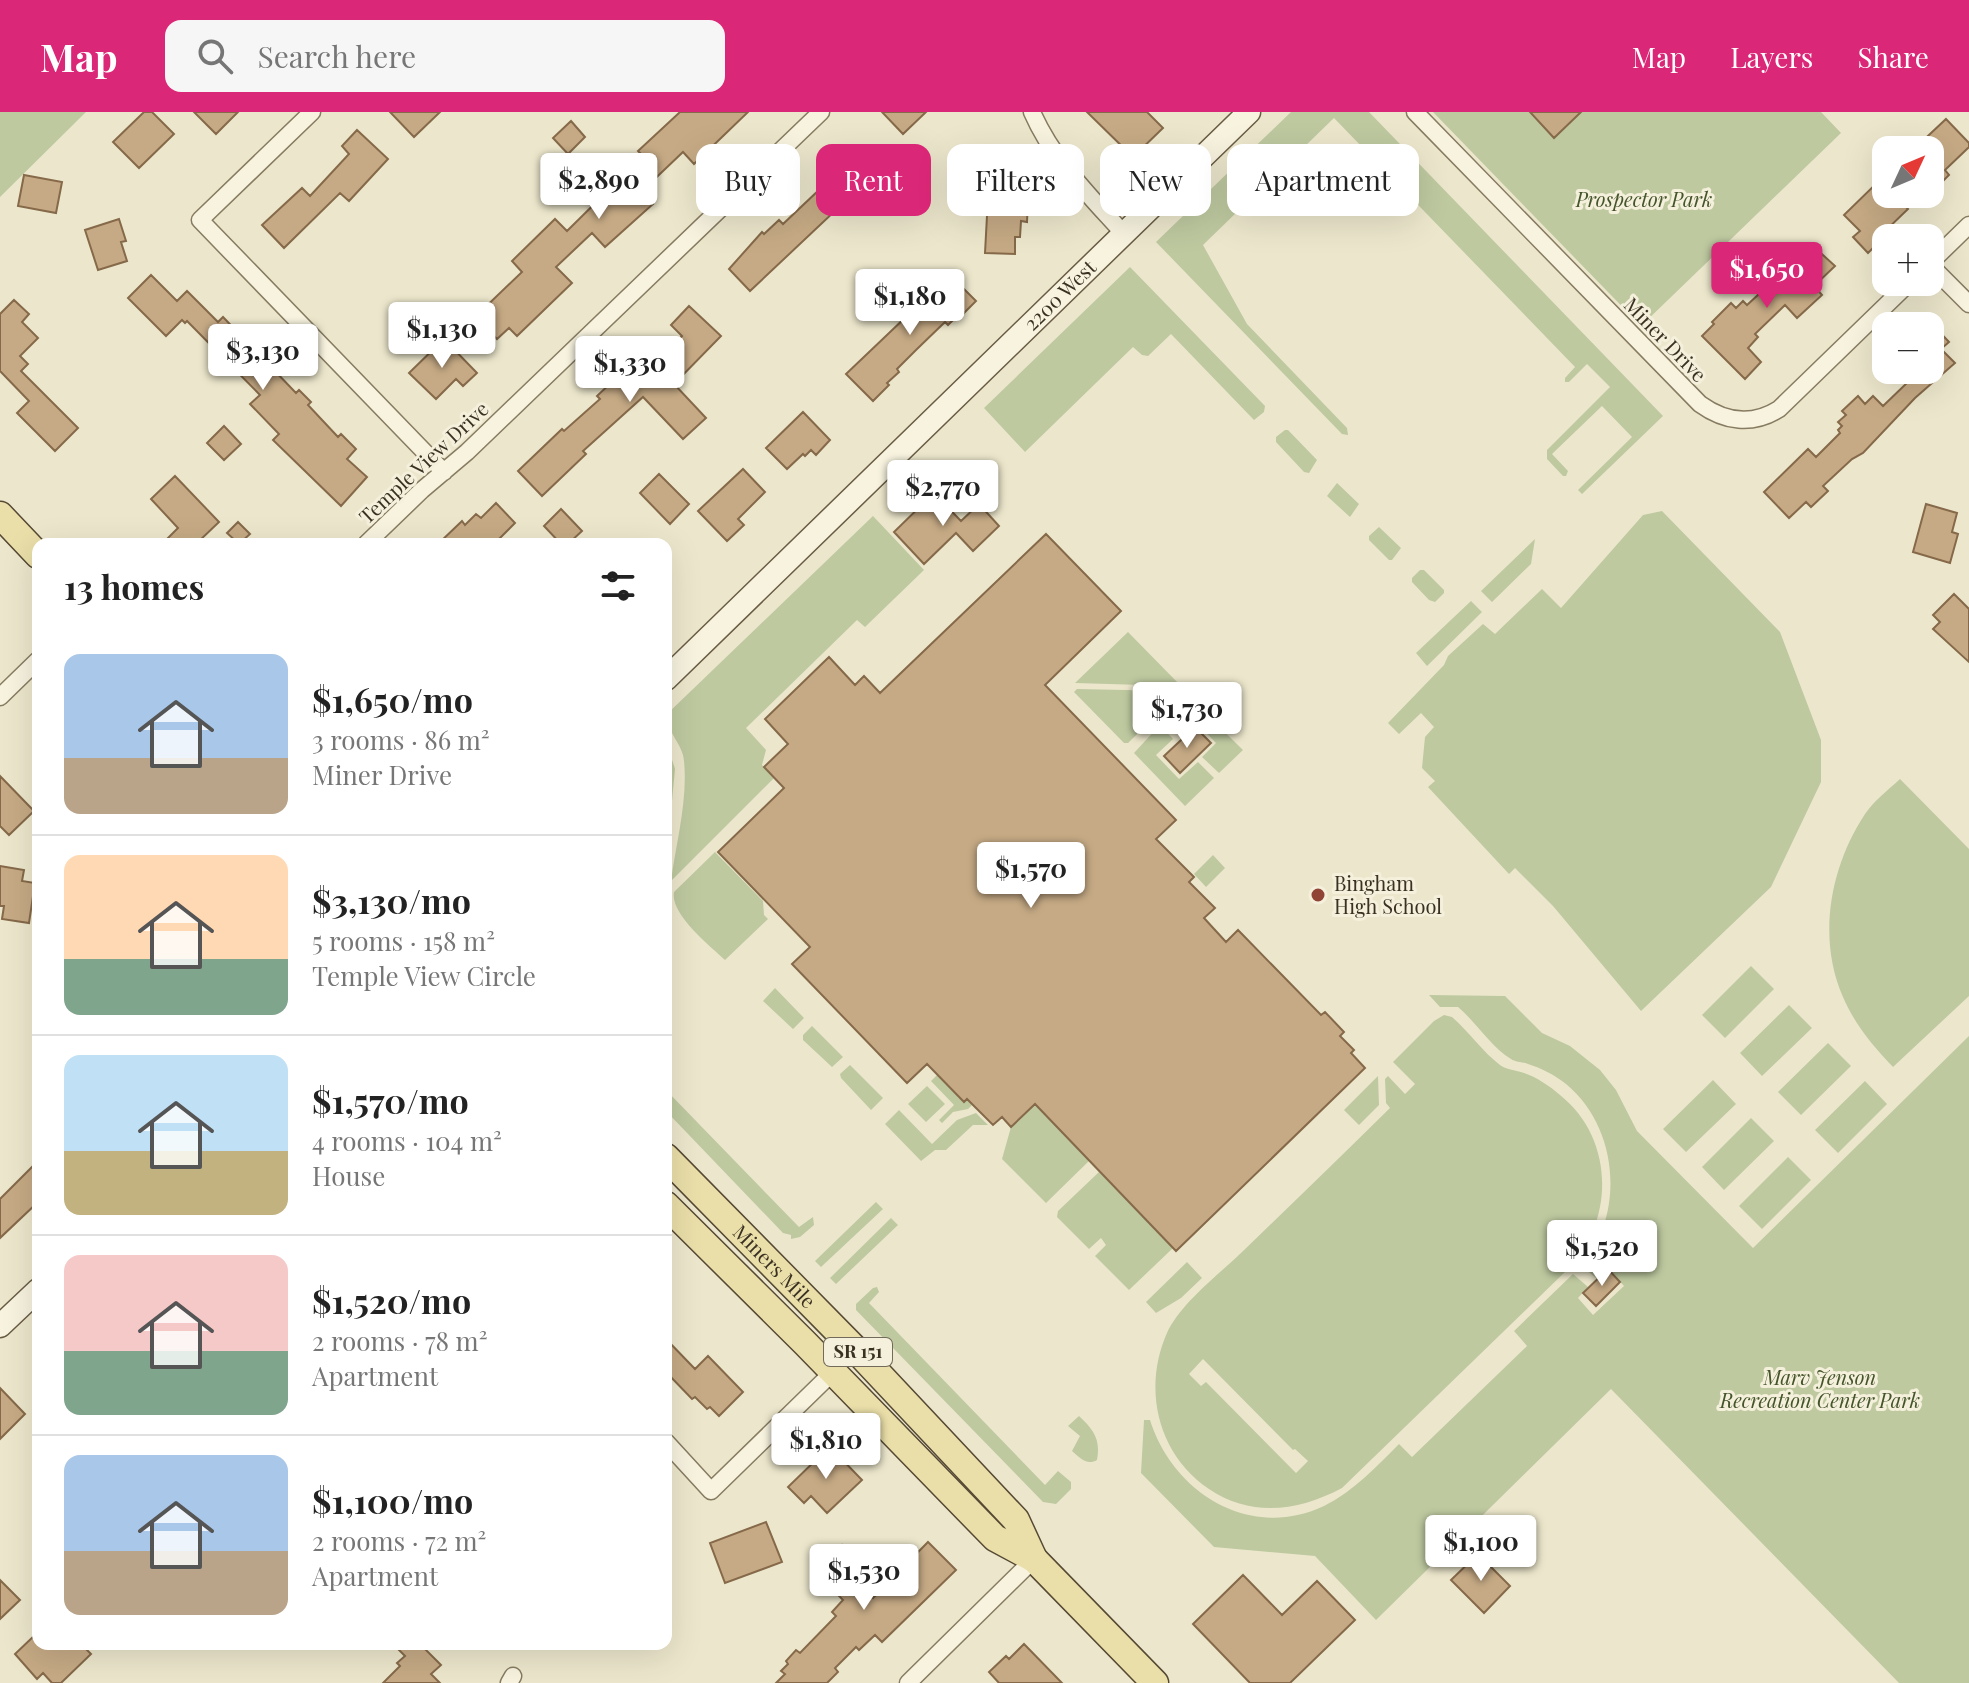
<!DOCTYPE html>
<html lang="en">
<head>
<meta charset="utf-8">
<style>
	:root { --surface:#fff; --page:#f6f6f6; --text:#222; --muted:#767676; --line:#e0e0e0; --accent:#db2777 }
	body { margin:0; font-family:"Playfair Display",serif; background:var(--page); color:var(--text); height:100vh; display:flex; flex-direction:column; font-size:30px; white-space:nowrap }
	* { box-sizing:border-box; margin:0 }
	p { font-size:26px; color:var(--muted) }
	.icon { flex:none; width:44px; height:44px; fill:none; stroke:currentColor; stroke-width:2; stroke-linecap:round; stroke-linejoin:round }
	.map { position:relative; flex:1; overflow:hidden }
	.side { position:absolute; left:32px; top:426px; width:640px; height:1112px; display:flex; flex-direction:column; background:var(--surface); border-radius:16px; box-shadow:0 8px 32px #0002 }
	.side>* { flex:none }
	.guide { position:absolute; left:696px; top:32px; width:760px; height:72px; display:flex; gap:16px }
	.needle { width:52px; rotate:46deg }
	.buttons { position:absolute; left:1872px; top:24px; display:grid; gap:16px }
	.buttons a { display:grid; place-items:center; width:72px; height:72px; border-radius:16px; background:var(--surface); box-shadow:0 8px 32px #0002; font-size:40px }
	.price { position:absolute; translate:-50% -68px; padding:0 18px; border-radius:8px; background:#fff; color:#222; font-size:26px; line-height:52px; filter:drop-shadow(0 2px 4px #0008) }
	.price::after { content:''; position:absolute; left:50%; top:48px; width:24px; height:18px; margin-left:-12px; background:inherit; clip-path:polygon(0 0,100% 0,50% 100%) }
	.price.current { background:var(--accent); color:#fff }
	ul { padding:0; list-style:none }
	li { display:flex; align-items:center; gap:24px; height:200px; padding:0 32px }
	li+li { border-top:2px solid var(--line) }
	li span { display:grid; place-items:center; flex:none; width:224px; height:160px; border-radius:16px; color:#555 }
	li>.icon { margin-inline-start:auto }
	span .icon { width:96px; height:96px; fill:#fffc; stroke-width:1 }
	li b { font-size:34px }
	h2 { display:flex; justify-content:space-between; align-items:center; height:96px; padding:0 32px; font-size:34px }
	.tag { padding:0 28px; border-radius:16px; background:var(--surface); box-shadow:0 8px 32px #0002; font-size:28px; line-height:72px }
	.tag.current { background:var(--accent); color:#fff }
	header { display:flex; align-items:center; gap:48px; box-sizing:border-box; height:112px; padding:0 40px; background:var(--accent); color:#fff }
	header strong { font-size:38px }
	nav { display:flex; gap:44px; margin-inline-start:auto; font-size:28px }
	.search { width:560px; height:72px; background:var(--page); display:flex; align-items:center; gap:20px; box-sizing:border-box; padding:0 28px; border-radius:16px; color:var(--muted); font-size:30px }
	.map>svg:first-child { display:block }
</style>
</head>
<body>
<header>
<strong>Map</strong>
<div class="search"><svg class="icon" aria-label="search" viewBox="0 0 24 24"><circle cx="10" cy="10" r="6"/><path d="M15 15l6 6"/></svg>Search here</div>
<nav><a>Map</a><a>Layers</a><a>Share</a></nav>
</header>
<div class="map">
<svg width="1969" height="1571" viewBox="0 0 1969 1571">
	<rect width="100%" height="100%" fill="#ece7cc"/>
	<path fill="#bec9a0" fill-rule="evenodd" d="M 0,0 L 86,0 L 0,85 Z
		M 1291,0 L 1369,0 L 1663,304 L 1582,382 L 1578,378 L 1632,325 L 1602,294 L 1552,342 L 1568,359 L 1566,364 L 1563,364 L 1547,347 L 1547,338 L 1610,275 L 1587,252 L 1569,270 L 1565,270 L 1565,266 L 1575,255 L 1334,6 L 1203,133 L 1247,212 L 1347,316 L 1348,323 L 1342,322 L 1156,130 Z
		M 1433,0 L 1821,0 L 1841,21 L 1641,214 Z
		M 1130,155 L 1265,294 L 1264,300 L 1254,308 L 1171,222 L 1148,244 L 1142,243 L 1133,235 L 1025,340 L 984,296 Z
		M 1285,318 L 1288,318 L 1317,348 L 1309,361 L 1304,360 L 1276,330 L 1276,325 Z
		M 1337,371 L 1359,392 L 1350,405 L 1327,384 Z
		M 1662,399 L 1780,520 L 1821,628 L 1821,670 L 1771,775 L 1641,899 L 1553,794 L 1515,756 L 1509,762 L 1428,675 L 1435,669 L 1422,656 L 1425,625 L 1434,615 L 1421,601 L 1399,622 L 1388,611 L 1444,553 L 1448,544 L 1483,512 L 1495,522 L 1542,477 L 1561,496 L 1643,403 Z
		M 873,404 L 924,458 L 865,515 L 857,508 L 746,616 L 766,638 L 762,653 L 774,666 L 671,769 C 676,731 688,688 684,649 C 683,632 666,619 666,603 Z
		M 1379,415 L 1401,436 L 1392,448 L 1389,448 L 1369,428 L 1369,424 Z
		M 1535,427 L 1531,452 L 1492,490 L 1481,479 Z
		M 1420,458 L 1424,458 L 1444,478 L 1444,481 L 1435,490 L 1429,488 L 1412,470 L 1412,466 Z
		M 1471,489 L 1482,500 L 1427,554 L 1416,541 Z
		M 1128,520 L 1179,572 L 1176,574 L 1075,571 Z
		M 1077,577 L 1175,579 L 1178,582 L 1128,631 L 1124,631 L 1074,580 Z
		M 1189,585 L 1243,638 L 1219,661 L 1202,645 L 1216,631 L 1194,608 L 1180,621 L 1168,608 Z
		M 1158,615 L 1162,615 L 1173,627 L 1156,643 L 1179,667 L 1198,650 L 1214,666 L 1185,694 L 1134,641 Z
		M 666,629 L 675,657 L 671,699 L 666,698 Z
		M 1900,667 L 1969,737 L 1969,884 L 1893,955 C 1873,934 1855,913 1843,885 C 1817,826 1830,755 1865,702 C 1874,689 1888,678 1900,667 Z
		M 715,740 L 763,789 L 764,803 L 768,807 L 725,848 C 709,833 670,802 674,780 Z
		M 1213,743 L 1225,756 L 1206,775 L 1194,762 Z
		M 1751,854 L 1774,877 L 1725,926 L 1702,903 Z
		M 775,876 L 804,906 L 793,917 L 763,889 Z
		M 1429,883 L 1505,884 L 1542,921 L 1570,934 L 1600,958 L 1616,978 L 1637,1019 L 1753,1136 L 1969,924 L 1969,1571 L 1899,1571 L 1611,1277 L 1376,1508 L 1315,1444 L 1214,1435 L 1141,1361 L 1144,1308 L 1150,1308 C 1173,1381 1250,1429 1324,1394 C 1354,1379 1376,1355 1399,1332 L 1412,1345 L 1527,1234 L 1514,1219 L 1573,1162 L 1588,1175 L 1578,1186 L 1593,1203 L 1624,1174 L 1608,1157 L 1597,1167 L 1582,1154 C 1625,1101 1619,1016 1566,972 C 1555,963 1541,956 1528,952 C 1523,950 1515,950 1511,947 C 1491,935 1476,910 1458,895 L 1440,895 Z
		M 1789,893 L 1812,916 L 1762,964 L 1740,941 Z
		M 1444,903 L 1452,905 C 1469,920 1483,940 1500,953 C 1507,958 1516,958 1524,961 C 1536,965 1550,974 1560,983 C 1615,1027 1615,1109 1567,1158 L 1342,1376 C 1299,1399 1252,1406 1209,1377 C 1158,1343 1142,1277 1167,1221 C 1180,1192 1218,1163 1241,1141 C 1291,1093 1341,1044 1390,996 L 1386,991 L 1385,967 L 1388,964 L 1405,982 L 1415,972 L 1393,950 L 1434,909 ZM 1203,1247 L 1293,1338 L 1295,1337 L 1308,1349 L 1296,1361 L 1206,1270 L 1201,1274 L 1189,1262 Z
		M 812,914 L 843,945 L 832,955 L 803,928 L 803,923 Z
		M 1828,931 L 1851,954 L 1801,1003 L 1778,980 Z
		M 850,953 L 883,986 L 871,998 L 841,966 L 840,962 Z
		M 937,963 L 963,990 L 967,987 L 973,992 L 968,997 L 953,1000 L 942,1011 L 939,1008 L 954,993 L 931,969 Z
		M 1378,964 L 1379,993 L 1359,1013 L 1344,998 Z
		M 1713,968 L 1736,992 L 1686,1040 L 1663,1017 Z
		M 1865,969 L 1887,992 L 1838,1041 L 1815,1018 Z
		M 927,974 L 945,992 L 926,1010 L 908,992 Z
		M 666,978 L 799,1115 L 813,1105 L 814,1113 L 800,1125 L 791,1127 L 791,1123 L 783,1121 L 666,999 Z
		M 1035,992 L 1090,1048 L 1046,1091 L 1002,1047 L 1011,1015 Z
		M 899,998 L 932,1032 L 957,1008 L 976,1001 L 988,1013 L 973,1013 L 946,1038 L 935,1038 L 921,1049 L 885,1012 Z
		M 1751,1006 L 1774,1029 L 1724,1078 L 1702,1055 Z
		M 1788,1045 L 1811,1068 L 1762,1117 L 1739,1094 Z
		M 1099,1060 L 1173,1136 L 1129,1178 L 1095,1144 L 1106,1133 L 1101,1126 L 1089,1137 L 1057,1105 L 1058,1099 Z
		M 876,1090 L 883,1097 L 821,1155 L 815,1149 Z
		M 891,1106 L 898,1113 L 836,1172 L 830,1166 Z
		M 1187,1150 L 1202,1166 L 1181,1186 L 1156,1201 L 1146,1190 Z
		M 877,1175 L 879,1180 L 869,1191 L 1045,1373 L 1058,1359 L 1071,1370 L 1071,1377 L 1056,1392 L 1043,1390 L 856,1198 L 856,1192 L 873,1176 Z
		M 1079,1304 C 1093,1317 1101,1327 1097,1348 C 1087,1354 1080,1346 1072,1339 L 1080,1324 L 1068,1314 Z"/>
	<path fill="#c6aa85" stroke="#856949" stroke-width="2" d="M 144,0 L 152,0 L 174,22 L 139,56 L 113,30 Z
		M 194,0 L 238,0 L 216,22 Z
		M 390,0 L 440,0 L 414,25 Z
		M 680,0 L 748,0 L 694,52 L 683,40 L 641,80 L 653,92 L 605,135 L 592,121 L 556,155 L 572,171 L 517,224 L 509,216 L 497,227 L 475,205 L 522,160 L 512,149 L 555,107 L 567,119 L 643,44 L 638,39 Z
		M 882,0 L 926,0 L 903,22 Z
		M 1087,0 L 1147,0 L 1163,16 L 1133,45 Z
		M 1530,0 L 1581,0 L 1554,26 Z
		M 1946,7 L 1969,31 L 1969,35 L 1945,58 L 1949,63 L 1930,82 L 1930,38 L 1913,38 Z
		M 571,9 L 585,25 L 568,42 L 553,26 Z
		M 357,18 L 388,47 L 349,89 L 340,81 L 284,136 L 262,113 L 302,76 L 310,84 L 349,42 L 342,34 Z
		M 847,38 L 872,64 L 750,179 L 729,157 L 762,120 L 764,122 L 779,108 L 783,112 L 821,76 L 833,60 L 829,56 Z
		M 1886,62 L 1886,82 L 1898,82 L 1908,92 L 1905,94 L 1908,97 L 1882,122 L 1885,124 L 1868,141 L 1853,125 L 1860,119 L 1844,103 Z
		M 24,63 L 62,70 L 56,101 L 18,94 Z
		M 988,85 L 1028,87 L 1027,110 L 1021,109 L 1020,125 L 1015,125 L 1015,142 L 985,141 Z
		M 119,107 L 126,129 L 121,130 L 127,149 L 98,158 L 85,118 Z
		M 1812,133 L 1835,154 L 1814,174 L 1822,183 L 1797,206 L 1785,193 L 1755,222 L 1758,225 L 1748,236 L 1761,250 L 1745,267 L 1702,224 L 1714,212 L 1712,210 L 1731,191 L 1736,196 L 1743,189 L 1747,193 Z
		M 151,163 L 177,189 L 187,179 L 218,210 L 223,205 L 296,281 L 299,278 L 311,290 L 308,293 L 338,325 L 341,322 L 356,337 L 347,347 L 367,365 L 341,394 L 273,328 L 279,322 L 250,292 L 260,283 L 187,209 L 185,211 L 182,208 L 166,224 L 128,186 Z
		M 950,163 L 976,189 L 959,206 L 957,204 L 948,213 L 945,210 L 916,238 L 897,257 L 899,260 L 887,271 L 889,273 L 873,289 L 846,262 Z
		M 14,188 L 29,202 L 22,210 L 38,226 L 20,244 L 28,252 L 21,259 L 78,316 L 55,339 L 17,301 L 29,289 L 0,259 L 0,202 Z
		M 689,194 L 721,224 L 674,272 L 706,306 L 683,327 L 643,285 L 583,339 L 586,342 L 542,384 L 518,359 L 562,317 L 564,319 L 600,287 L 597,284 L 615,267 L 618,271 L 642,249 L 650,257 L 682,224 L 671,213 Z
		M 1930,210 L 1949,230 L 1941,237 L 1955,251 L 1915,286 L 1863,341 L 1852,347 L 1823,374 L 1828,379 L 1811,395 L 1806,390 L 1789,406 L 1764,380 L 1808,337 L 1816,345 L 1840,321 L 1838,318 L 1842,314 L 1838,310 L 1846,303 L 1842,299 L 1858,284 L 1865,292 L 1873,284 L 1883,294 L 1909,269 L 1899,258 L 1930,258 Z
		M 444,227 L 477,261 L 463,274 L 456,267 L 436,287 L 409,261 Z
		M 803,300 L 830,328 L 816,343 L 811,338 L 805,344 L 803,342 L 787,357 L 766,336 Z
		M 224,314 L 241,332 L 224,348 L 207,331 Z
		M 743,357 L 765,380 L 738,407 L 744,413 L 727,429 L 698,399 Z
		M 659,362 L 689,392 L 670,412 L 640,381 Z
		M 175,364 L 219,410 L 196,432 L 162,432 L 178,416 L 151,387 Z
		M 934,381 L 961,409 L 979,392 L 999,414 L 973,439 L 956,421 L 924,452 L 894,420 Z
		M 496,391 L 515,411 L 494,432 L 438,432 L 462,409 L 465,413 L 476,402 L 481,406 Z
		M 1926,392 L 1957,401 L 1952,420 L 1958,422 L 1950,451 L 1913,440 Z
		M 561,397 L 582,419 L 568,432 L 561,432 L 544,414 Z
		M 238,410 L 250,422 L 239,432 L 227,421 Z
		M 1046,422 L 1121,499 L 1045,573 L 1176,708 L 1156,727 L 1194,765 L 1189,770 L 1215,796 L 1204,806 L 1226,830 L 1238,818 L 1321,903 L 1325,900 L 1344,920 L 1340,924 L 1354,938 L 1351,941 L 1365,956 L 1176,1139 L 1035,992 L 1011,1015 L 1002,1005 L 993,1013 L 967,987 L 964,990 L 927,952 L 907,971 L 792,852 L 810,835 L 718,740 L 784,676 L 764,655 L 788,632 L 765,607 L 829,545 L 855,573 L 864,564 L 880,581 Z
		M 1954,482 L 1969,497 L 1969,550 L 1933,517 L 1940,510 L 1933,503 Z
		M 1195,615 L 1211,631 L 1180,661 L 1164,644 Z
		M 0,664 L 34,699 L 9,723 L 0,714 Z
		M 0,754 L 24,758 L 22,769 L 35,771 L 29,811 L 2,807 L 4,794 L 0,794 Z
		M 38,1049 L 38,1090 L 0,1126 L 0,1087 Z
		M 1608,1157 L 1620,1170 L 1596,1194 L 1583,1181 Z
		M 666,1227 L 695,1257 L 708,1244 L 743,1280 L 719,1304 L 710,1295 L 707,1297 L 695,1285 L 692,1287 L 666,1260 Z
		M 0,1276 L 25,1302 L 0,1327 Z
		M 832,1337 L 862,1368 L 827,1401 L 811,1384 L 804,1391 L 788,1375 L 823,1341 L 825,1344 Z
		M 766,1410 L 782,1450 L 725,1471 L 710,1431 Z
		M 928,1430 L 956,1458 L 882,1530 L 875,1523 L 859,1538 L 856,1535 L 835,1556 L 838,1560 L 827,1571 L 776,1571 L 785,1562 L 781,1559 L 788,1552 L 786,1549 L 796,1538 L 800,1541 L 836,1504 L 832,1500 L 843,1488 L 815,1459 L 842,1433 L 859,1452 L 849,1462 L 873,1486 Z
		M 1478,1442 L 1510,1474 L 1484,1501 L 1451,1468 Z
		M 1243,1463 L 1282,1503 L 1317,1469 L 1355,1508 L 1290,1571 L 1250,1571 L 1193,1512 Z
		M 0,1468 L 20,1488 L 0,1507 Z
		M 36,1522 L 38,1532 L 81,1532 L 91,1542 L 61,1571 L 52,1571 L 43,1561 L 37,1567 L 15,1542 Z
		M 393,1532 L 420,1532 L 441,1553 L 431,1562 L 440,1571 L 383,1571 L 400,1554 L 397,1551 L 405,1544 Z
		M 1024,1532 L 1062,1571 L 999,1571 L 989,1560 L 1006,1544 L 1009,1547 Z"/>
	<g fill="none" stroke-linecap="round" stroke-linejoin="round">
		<g stroke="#877b61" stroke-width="19">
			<path id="street" d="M 312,0 L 200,108 L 444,360
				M 1032,0 C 1053,48 1089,83 1124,122
				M 1415,0 L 1700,292 C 1725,310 1752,314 1779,297 L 1910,170
				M 1930,151 L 1969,113
				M 1930,153 L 1969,192
				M 366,432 L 422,378 L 467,340 L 821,0
				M 0,585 L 38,548
				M 666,1330 L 711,1379 L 833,1260
				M 509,1571 L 513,1564
				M 908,1571 L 1034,1447"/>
		</g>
		<g stroke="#6a5c44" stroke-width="25">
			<g id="secondary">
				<path id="s1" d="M 666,567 L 1249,0"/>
				<path d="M 0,1214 L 38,1178"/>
			</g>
		</g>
		<g stroke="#564934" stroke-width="29">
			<g id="primary">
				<path d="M 0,403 L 38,443"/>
				<path id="s2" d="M 666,1045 L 858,1240 L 1016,1408 L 1034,1447"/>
				<path d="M 666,1093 L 805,1231 L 995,1426 L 1034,1447 L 1155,1571"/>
			</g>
		</g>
		<use href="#street" stroke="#f7f3df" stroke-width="16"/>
		<use href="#secondary" stroke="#f7f3df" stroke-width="22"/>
		<use href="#primary" stroke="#eadfa9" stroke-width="26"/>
	</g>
	<circle fill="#914336" stroke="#f4f0db" stroke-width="3" cx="1318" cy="783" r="8"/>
	<g text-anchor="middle" stroke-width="6" stroke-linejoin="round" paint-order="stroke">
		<rect fill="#f4f0db" stroke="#726a5a" stroke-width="2" x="824" y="1226" width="68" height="28" rx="6"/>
		<g font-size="18" font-weight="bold" fill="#3a3123">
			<text x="858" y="1246">SR 151</text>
		</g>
		<g font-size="20" font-style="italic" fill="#44542b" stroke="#f4f0db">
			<text x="1644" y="95">Prospector Park</text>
			<text x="1820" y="1273">Marv Jenson<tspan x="1820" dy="23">Recreation Center Park</tspan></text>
		</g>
		<g font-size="20" fill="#3a3123" stroke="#f4f0db">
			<text dy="7" stroke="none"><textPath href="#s1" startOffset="550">2200 West</textPath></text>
			<text transform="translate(1665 228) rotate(46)" y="7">Miner Drive</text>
			<text transform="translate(424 351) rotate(-43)" y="7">Temple View Drive</text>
			<text dy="7" stroke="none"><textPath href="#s2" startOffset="154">Miners Mile</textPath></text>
		</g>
		<g font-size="20" fill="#3a3123" stroke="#f4f0db" text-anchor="start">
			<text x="1334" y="779">Bingham<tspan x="1334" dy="23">High School</tspan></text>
		</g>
	</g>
</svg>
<div class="buttons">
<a><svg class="needle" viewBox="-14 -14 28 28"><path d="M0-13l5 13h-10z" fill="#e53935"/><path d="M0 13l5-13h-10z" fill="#767676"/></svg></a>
<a>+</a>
<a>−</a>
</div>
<b class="price" style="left:599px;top:109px">$2,890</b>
<b class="price current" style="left:1767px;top:198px">$1,650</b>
<b class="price" style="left:910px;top:225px">$1,180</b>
<b class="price" style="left:442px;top:258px">$1,130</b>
<b class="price" style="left:263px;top:280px">$3,130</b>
<b class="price" style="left:630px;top:292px">$1,330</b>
<b class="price" style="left:943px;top:416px">$2,770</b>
<b class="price" style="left:1187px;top:638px">$1,730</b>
<b class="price" style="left:1031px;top:798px">$1,570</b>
<b class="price" style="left:1602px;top:1176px">$1,520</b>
<b class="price" style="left:826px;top:1369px">$1,810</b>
<b class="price" style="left:1481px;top:1471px">$1,100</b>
<b class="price" style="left:864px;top:1500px">$1,530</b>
<div class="guide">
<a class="tag">Buy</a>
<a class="tag current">Rent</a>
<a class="tag">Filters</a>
<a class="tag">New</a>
<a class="tag">Apartment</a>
</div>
<section class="side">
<h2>13 homes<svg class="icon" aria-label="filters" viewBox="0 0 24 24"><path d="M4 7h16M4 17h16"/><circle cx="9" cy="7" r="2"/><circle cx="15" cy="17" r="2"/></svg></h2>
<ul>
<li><span style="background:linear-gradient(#a9c7e8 65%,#b9a48a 0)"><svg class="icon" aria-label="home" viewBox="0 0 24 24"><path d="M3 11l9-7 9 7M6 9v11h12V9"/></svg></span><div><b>$1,650/mo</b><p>3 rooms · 86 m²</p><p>Miner Drive</p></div></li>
<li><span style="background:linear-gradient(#ffd9b3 65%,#7fa58c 0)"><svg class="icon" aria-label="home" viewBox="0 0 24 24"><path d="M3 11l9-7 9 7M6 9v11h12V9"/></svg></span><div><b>$3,130/mo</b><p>5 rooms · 158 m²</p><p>Temple View Circle</p></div></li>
<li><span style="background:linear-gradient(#bfe0f5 60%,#c2b280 0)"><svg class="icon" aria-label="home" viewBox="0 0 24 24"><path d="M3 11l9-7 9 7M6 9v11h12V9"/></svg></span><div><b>$1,570/mo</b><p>4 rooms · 104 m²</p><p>House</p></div></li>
<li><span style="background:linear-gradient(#f6c9c9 60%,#7fa58c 0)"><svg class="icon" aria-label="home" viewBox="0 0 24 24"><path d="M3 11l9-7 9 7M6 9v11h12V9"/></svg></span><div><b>$1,520/mo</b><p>2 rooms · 78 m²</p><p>Apartment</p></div></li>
<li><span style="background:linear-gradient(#a9c7e8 60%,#b9a48a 0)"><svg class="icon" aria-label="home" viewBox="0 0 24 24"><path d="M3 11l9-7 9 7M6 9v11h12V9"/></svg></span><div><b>$1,100/mo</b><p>2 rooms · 72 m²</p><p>Apartment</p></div></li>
</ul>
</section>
</div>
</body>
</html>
